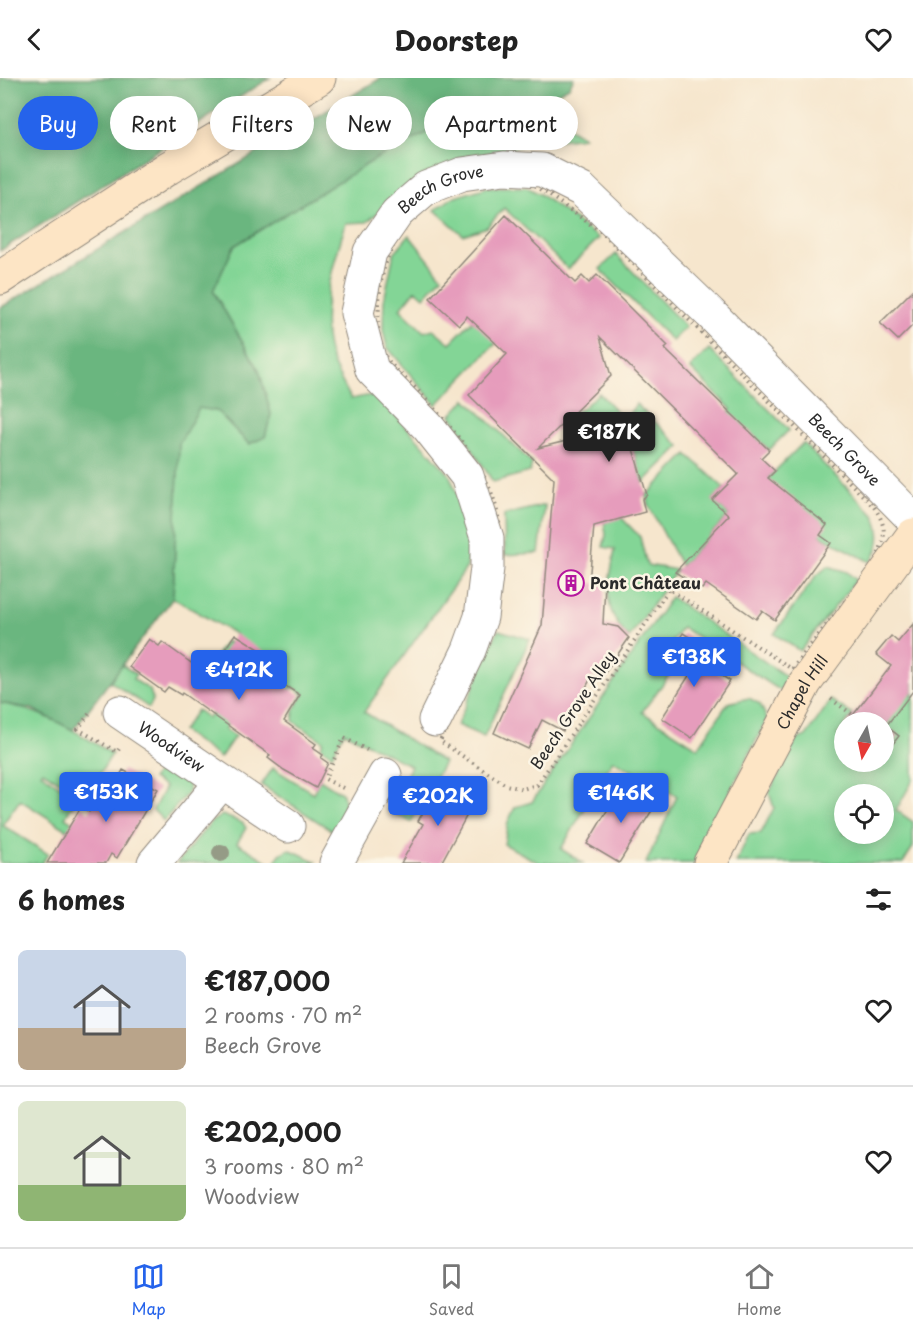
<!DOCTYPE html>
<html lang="en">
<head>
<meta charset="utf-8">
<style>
	:root { --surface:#fff; --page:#f2f2f2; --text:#222; --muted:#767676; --line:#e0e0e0; --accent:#2563eb }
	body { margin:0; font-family:"Playpen Sans",sans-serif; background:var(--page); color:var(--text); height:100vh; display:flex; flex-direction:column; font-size:22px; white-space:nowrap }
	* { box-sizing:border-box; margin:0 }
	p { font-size:20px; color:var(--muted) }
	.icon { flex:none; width:33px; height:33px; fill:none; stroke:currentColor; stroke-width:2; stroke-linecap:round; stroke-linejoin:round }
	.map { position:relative; height:785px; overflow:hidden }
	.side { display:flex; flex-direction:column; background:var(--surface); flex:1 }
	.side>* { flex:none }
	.banner { position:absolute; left:18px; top:18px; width:600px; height:54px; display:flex; gap:12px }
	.needle { width:39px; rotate:189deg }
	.buttons { position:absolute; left:834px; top:634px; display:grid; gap:12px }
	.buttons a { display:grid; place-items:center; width:60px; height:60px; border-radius:50%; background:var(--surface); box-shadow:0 3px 15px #0003; font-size:30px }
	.price { position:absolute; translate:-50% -51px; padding:0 14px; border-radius:6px; background:var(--accent); color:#fff; font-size:20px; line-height:39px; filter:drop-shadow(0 2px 3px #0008) }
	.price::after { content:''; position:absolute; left:50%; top:36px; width:18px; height:14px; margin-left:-9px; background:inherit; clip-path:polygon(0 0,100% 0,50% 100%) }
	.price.selected { background:#222; color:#fff }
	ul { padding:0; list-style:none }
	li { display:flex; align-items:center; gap:18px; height:150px; padding:0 18px }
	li+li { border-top:2px solid var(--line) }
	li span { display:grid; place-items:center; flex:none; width:168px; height:120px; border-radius:9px; color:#555 }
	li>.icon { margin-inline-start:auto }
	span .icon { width:72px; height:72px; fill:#fffc; stroke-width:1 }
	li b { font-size:26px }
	h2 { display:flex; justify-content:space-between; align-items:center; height:72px; padding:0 18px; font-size:26px }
	.tag { padding:0 21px; border-radius:27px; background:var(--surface); box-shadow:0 3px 15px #0003; font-size:21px; line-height:54px }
	.tag.selected { background:var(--accent); color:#fff }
	header { display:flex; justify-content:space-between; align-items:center; height:78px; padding:0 18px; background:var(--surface); font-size:27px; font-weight:700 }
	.dock { display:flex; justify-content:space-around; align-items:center; height:84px; border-top:2px solid var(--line); background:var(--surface); font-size:16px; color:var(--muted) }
	.dock a { display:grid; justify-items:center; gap:3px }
	.dock .selected { color:var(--accent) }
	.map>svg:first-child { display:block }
</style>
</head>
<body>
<header><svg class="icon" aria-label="back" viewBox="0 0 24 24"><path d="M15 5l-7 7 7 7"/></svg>Doorstep<svg class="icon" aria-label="heart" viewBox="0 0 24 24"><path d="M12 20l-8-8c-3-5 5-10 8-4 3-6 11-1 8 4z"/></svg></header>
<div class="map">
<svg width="913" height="785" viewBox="0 0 913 785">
	<rect width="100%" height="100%" fill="#fcf5e5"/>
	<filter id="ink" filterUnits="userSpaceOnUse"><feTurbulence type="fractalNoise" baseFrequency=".0167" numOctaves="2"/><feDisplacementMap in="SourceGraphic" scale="12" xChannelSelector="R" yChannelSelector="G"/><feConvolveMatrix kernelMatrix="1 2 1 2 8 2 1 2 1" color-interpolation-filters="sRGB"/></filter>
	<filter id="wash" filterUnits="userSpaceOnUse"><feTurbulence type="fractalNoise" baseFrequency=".008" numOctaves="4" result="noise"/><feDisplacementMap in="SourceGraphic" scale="24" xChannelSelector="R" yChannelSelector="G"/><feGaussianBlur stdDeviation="1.35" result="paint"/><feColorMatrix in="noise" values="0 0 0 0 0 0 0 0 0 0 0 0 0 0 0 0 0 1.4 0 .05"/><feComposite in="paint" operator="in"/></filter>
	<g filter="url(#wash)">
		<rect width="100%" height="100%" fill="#f6e6cd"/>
		<path fill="#83d596" stroke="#578060" stroke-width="1.5" fill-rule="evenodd" d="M 524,33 L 553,40 L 584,59 L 533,65 L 423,97 L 367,144 L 346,145 C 334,184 318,233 329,274 C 333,290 344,306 351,321 L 377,316 L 449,396 L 463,431 L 469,461 L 467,489 L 364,634 L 444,684 L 411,744 L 388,732 L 411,688 L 344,654 L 332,677 L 321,669 L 323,663 L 293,643 L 294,632 L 304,616 L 293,609 L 283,623 L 216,577 L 226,563 L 242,573 L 235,556 L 173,520 L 179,365 L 199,330 L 217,333 L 249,366 L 265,359 L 271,336 L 259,292 L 213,213 L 234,168 L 377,80 L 462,37 Z
			M 488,109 L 527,109 L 541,117 L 599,160 L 568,191 L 504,130 L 487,149 L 463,157 L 435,132 L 452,120 Z
			M 409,157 L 442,199 L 424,219 L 416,212 L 400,231 L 424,254 L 433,251 L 450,265 L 497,218 L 509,252 L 436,327 L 387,269 L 383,252 L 384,222 L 394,175 Z
			M 616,176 L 686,249 L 672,263 L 600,191 Z
			M 709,271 L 789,352 L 769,372 L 729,335 L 731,331 L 690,290 Z
			M 599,315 L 625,342 L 636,326 L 680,368 L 643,405 L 625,343 L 574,357 L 555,337 L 569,323 L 579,333 Z
			M 466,321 L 532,385 L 530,394 L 493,404 L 451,337 Z
			M 803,365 L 874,437 C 882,453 882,469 870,484 L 820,457 L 768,400 Z
			M 687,376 L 724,410 L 713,422 L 729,437 L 681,488 L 649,428 L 647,417 Z
			M 545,427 L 539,475 L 505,477 L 504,437 Z
			M 615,433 L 640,459 L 647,487 L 677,492 L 629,560 C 599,529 609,509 615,471 L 603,469 L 606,457 L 603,435 Z
			M 828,488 L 847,494 L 856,502 L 800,573 L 774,556 L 815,499 Z
			M 671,519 L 787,599 L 781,613 L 682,549 L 663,578 L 676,588 L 642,634 L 698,670 L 728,625 L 749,620 L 760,626 L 767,641 L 694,785 L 646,785 L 677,718 L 613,682 L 561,771 L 583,785 L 539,785 L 504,766 L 508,744 L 515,729 L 532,724 Z
			M 498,552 L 530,561 L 484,659 L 457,647 Z
			M 122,587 L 136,596 L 133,601 L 150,612 L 153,622 L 149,630 L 110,603 Z
			M 913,606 L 913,702 L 896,732 L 913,744 L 913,769 L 903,785 L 736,785 L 749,756 L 761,755 L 774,730 L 769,715 L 796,662 L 806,658 L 831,622 L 853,637 L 837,657 L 844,663 L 844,684 L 884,684 L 884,677 L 898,658 L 886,648 ZM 844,717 L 884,717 L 884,756 L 844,756 Z
			M 0,625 C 46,634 73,651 112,676 L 85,720 L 43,693 L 41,695 L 77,720 L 65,739 L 74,745 L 69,753 L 20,722 L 2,747 L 48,776 L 42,785 L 0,785 Z
			M 197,632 L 208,640 L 212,634 L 228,645 L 225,651 L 235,658 L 220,680 L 182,653 Z
			M 165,685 L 189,704 L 188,714 L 164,743 L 153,732 L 165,709 L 152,701 Z
			M 273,690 L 313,715 L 320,701 L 343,716 L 345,734 L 334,754 L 261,707 Z
			M 222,737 L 243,745 L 246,750 L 237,765 L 270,785 L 177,785 L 211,744 Z
			M 289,771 L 317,784 L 274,785 L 280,776 Z"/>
		<path fill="#6ab67f" stroke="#4a7055" stroke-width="1.5" d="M 0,0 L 270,0 L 0,173 Z
			M 381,0 L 574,0 L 569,9 L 524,33 L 462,37 L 377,80 L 234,168 L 213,213 L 259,292 L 271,336 L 265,359 L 249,366 L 217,333 L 199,330 L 179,366 L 173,520 L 73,652 L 32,631 L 0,625 L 0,230 Z"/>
		<g id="blocks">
			<path fill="#e69cbc" d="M 506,137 L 575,205 L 582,198 L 589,205 L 597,197 L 668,268 L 665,271 L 769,372 L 761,380 L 775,393 L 768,400 L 827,447 L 820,457 L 831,465 L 775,542 L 762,533 L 756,541 L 706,506 L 702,511 L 675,494 L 729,437 L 712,422 L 738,396 L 600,259 L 611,298 L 538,370 L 626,348 L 647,417 L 642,421 L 645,434 L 594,448 L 589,505 L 605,506 L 603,546 L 618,549 L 629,560 L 600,602 L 592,598 L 563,653 L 542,642 L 528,671 L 494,655 L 542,547 L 554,401 L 469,317 L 507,276 L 467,238 L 459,247 L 430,220 Z
				M 913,212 L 913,247 L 898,262 L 880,245 Z
				M 913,546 L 913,613 L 886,648 L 899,658 L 884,677 L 884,645 L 847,645 L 891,588 L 876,576 L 891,558 L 898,564 Z
				M 683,555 L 709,572 L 701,584 L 730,603 L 692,660 L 662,640 L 692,593 L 669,578 Z
				M 235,556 L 267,576 L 256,590 L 300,617 L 284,643 L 316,666 L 313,670 L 323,677 L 321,680 L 328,685 L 316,710 L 284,692 L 268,680 L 270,677 L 182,615 L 181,617 L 168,609 L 164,614 L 129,589 L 149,561 L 159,568 L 162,564 L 208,597 Z
				M 123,692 L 158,711 L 117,780 L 111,776 L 106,785 L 47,785 L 81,729 L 89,734 L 106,702 L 115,707 Z
				M 440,706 L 470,722 L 464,733 L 468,735 L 441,785 L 401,785 L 423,746 L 418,743 Z
				M 623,706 L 656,726 L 619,785 L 587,766 Z"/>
		</g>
	</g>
	<g filter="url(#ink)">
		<use href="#blocks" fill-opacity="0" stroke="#90887c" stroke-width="1.5"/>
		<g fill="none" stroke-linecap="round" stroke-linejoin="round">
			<g stroke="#90887c" stroke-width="35">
				<g id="street">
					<path id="s1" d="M 120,634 L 288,748"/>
					<path id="s2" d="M 435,642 L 469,572 L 481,539 L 487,490 L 487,460 L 467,398 L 428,349 L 372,292 L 357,235 L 370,174 L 397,135 L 426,110 L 462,96 L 504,90 L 542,92 L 582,112 L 710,235 L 913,441"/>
					<path d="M 154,785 L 222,704"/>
					<path d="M 336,785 L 385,697"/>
				</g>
			</g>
			<g stroke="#90887c" stroke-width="35">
				<g id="secondary">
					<path d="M 0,200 L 168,90 L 319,0"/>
					<path id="s3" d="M 710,785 L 805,605 L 913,457"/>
				</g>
			</g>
			<path stroke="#90887c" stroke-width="4" stroke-dasharray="1.5 4.5" stroke-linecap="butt" d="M 489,102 L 529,103 L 603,155 L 874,429 C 889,451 885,462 874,486 L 792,591 L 669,511 L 537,707 L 522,711 L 506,707 L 440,663 C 477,591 516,512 496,429 C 485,387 450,348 421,316 C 409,302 390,290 382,272 C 377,260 378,240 379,227 C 380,173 406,136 454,112 C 464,107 478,105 489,102 Z
				M 831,621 L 853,637
				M 89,636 L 78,651 L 117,674 L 119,671
				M 343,710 L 325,701 L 344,660 L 367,672"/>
			<use href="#street" stroke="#fff" stroke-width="33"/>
			<use href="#secondary" stroke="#fde5c5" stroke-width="33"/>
		</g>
		<circle fill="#959b86" cx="221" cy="775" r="9"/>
	</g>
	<defs>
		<g id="building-ring" transform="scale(1.35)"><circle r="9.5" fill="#fcf5e5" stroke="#b5179e" stroke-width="1.5"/><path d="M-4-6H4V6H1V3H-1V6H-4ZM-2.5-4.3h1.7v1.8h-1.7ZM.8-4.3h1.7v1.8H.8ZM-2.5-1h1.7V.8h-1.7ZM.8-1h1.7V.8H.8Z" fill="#b5179e"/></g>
	</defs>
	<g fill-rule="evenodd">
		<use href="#building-ring" x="571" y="505"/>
	</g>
	<g text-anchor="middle" stroke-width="5" stroke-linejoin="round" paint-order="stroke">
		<g font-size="16" fill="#2b2b2b" stroke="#fcf5e5">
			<text dy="6" stroke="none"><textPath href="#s2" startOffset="620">Beech Grove</textPath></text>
			<text dy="6" stroke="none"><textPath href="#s2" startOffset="1140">Beech Grove</textPath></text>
			<text dy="6" stroke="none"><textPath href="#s3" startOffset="194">Chapel Hill</textPath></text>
			<text transform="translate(573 632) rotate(-56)" y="6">Beech Grove Alley</text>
			<text dy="6" stroke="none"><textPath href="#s1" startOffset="62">Woodview</textPath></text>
		</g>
		<g font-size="16" font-weight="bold" fill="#2b2b2b" stroke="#fcf5e5" text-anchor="start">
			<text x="590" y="511">Pont Château</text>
		</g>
	</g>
</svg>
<div class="buttons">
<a><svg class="needle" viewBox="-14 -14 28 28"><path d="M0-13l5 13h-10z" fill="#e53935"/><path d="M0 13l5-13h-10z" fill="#767676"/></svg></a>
<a><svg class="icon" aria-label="locate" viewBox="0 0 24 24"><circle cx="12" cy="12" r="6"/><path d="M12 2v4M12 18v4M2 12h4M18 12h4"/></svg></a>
</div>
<b class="price selected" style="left:609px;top:385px">€187K</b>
<b class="price" style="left:694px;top:610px">€138K</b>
<b class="price" style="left:239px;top:623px">€412K</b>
<b class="price" style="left:106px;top:745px">€153K</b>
<b class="price" style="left:621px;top:746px">€146K</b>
<b class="price" style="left:438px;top:749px">€202K</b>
<div class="banner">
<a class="tag selected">Buy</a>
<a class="tag">Rent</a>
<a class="tag">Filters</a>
<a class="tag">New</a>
<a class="tag">Apartment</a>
</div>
</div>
<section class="side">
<h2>6 homes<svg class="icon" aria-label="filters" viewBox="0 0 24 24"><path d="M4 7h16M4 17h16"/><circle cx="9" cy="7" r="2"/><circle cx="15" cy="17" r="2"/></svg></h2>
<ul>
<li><span style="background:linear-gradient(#c9d6e8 65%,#b9a48a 0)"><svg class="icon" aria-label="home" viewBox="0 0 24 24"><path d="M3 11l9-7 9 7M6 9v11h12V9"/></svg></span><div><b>€187,000</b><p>2 rooms · 70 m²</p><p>Beech Grove</p></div><svg class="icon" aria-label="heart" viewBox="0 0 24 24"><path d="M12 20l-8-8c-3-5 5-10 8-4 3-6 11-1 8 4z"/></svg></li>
<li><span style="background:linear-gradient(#dfe7d0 70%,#8fb573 0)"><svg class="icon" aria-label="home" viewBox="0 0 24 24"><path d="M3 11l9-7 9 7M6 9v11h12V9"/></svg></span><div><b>€202,000</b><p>3 rooms · 80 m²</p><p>Woodview</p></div><svg class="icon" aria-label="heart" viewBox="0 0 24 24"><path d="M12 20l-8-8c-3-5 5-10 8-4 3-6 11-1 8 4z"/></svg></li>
</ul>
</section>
<nav class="dock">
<a class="selected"><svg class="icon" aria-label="map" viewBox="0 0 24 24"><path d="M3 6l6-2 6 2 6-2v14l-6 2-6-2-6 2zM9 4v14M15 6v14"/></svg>Map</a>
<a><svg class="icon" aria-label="saved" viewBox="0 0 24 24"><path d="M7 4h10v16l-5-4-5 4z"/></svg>Saved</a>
<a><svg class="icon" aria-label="home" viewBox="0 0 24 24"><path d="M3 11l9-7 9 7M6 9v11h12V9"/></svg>Home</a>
</nav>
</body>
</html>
